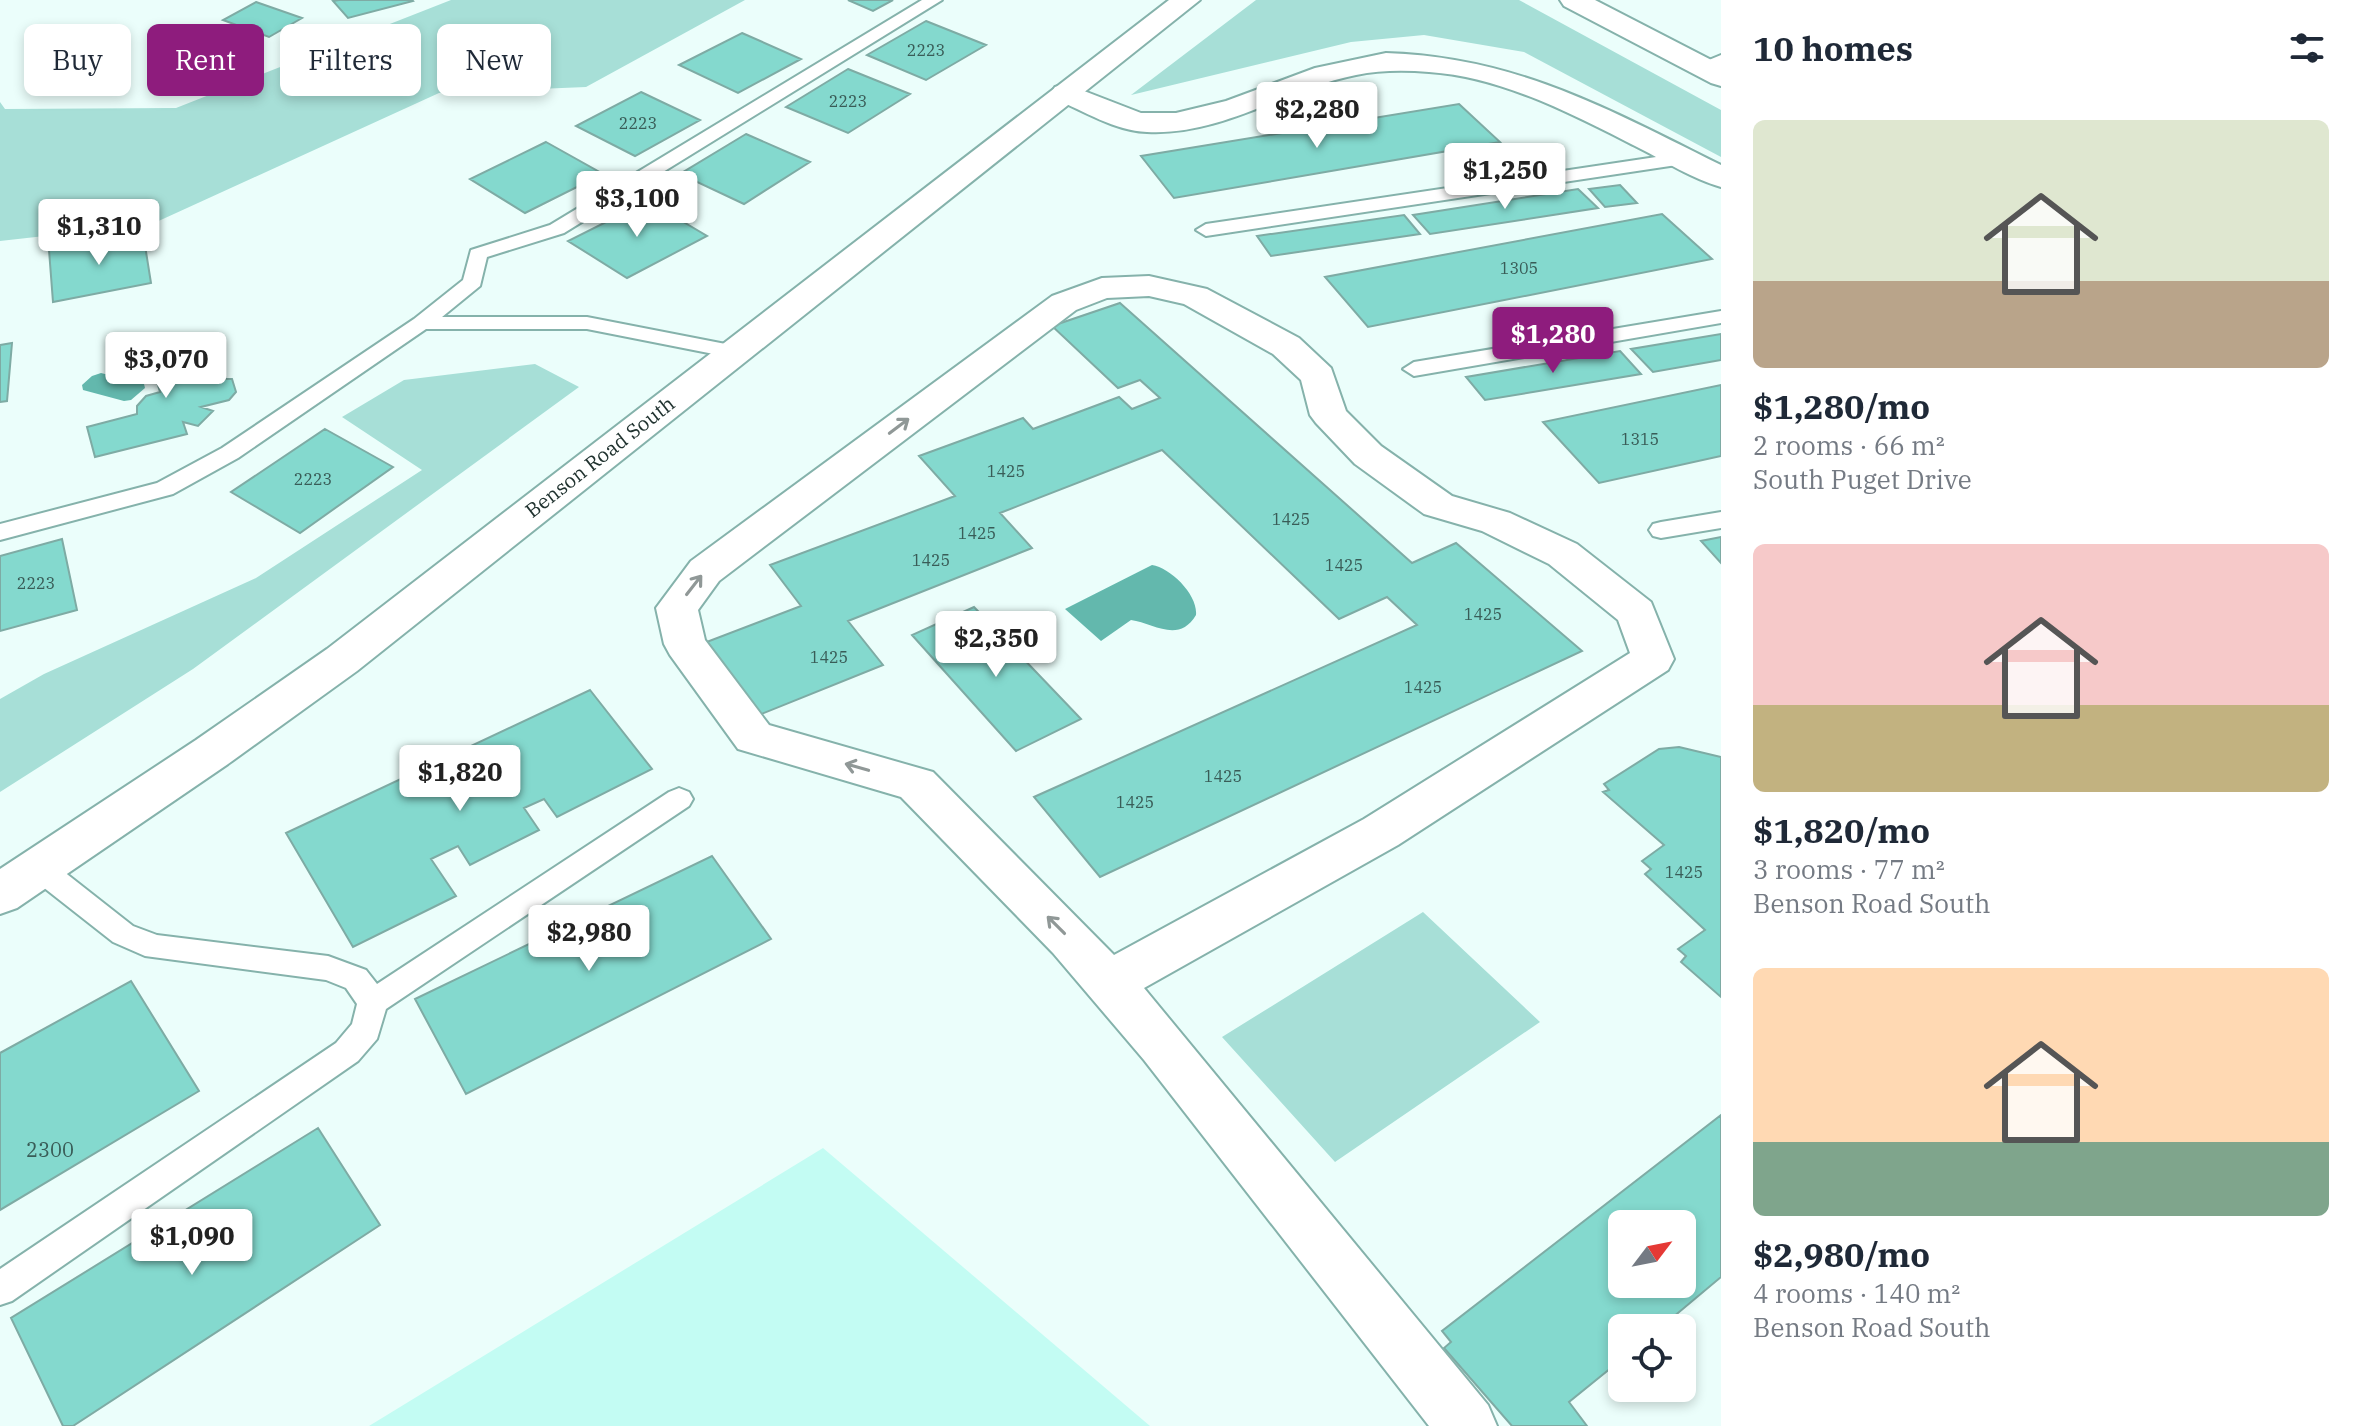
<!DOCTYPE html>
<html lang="en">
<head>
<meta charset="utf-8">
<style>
	:root { --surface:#fff; --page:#f2f2f3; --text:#1f2937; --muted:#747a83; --accent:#8e1c7d }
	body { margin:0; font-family:"IBM Plex Serif",serif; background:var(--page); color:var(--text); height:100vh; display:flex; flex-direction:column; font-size:30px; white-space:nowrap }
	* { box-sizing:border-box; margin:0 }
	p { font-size:26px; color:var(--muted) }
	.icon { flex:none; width:44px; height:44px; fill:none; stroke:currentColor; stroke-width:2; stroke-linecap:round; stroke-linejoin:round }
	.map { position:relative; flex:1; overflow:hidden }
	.panel { display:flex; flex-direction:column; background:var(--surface); width:640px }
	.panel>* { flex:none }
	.hud { position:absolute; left:24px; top:24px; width:760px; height:72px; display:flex; gap:16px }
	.needle { width:52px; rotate:58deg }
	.controls { position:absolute; left:1608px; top:1210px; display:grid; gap:16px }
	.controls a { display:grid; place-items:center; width:88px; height:88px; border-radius:12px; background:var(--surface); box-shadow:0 4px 12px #0003; font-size:40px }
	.price { position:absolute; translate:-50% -68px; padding:0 18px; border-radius:8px; background:#fff; color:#222; font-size:26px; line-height:52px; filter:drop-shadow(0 2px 4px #0008) }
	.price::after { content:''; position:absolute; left:50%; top:48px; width:24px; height:18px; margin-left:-12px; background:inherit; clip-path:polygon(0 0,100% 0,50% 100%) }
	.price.selected { background:var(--accent); color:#fff }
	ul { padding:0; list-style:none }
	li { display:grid; align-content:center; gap:16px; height:424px; padding:0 32px }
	li span { display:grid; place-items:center; height:248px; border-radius:12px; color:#555 }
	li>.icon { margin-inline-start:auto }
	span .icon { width:144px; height:144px; fill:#fffc; stroke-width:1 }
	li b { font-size:34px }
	h2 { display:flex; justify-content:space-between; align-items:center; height:96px; padding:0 32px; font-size:34px }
	.chip { padding:0 28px; border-radius:12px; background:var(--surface); box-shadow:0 4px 12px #0003; font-size:28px; line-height:72px }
	.chip.selected { background:var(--accent); color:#fff }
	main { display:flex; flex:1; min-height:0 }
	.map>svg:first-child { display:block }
</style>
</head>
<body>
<main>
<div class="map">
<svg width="1721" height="1426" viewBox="0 0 1721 1426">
	<rect width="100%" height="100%" fill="#ebfefb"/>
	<path fill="#c3fcf3" d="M 823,1148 L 1150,1426 L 369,1426 Z"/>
	<path fill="#a7dfd7" d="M 451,0 L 745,0 L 586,87 L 439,93 L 152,224 L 0,241 L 0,102 L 5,109 L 176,108 Z
		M 1256,0 L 1519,0 L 1721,110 L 1721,157 L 1524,52 L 1424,35 L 1351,42 L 1131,95 Z
		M 535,364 L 579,387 L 193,669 L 0,792 L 0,699 L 44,674 L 256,578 L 422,470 L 342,417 L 404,380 Z
		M 1423,912 L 1540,1022 L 1335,1162 L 1222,1037 Z"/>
	<path fill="#63b8ad" d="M 101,373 L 144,384 L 145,388 L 131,400 L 124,401 L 83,390 L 82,385 L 92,376 Z
		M 1152,565 C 1171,568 1198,595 1196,615 C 1179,644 1153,623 1131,620 L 1101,641 L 1065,609 Z"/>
	<path fill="#84d9ce" stroke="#7eaba4" stroke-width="2" fill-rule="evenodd" d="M 339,0 L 412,0 L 413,1 L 348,18 L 333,1 Z
		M 848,0 L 893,0 L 873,11 Z
		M 256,2 L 302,18 L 269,37 L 223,20 Z
		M 926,21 L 986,45 L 926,80 L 867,55 Z
		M 742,33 L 801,59 L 738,93 L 679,65 Z
		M 848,69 L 910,94 L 848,133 L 786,107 Z
		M 641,92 L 700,120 L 635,156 L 576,126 Z
		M 1459,104 L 1500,142 L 1174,198 L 1141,156 Z
		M 746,134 L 810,162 L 744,204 L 680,174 Z
		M 546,142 L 603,174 L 525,213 L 470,179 Z
		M 1620,185 L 1637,203 L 1605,207 L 1589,189 Z
		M 1578,189 L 1598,208 L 1430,234 L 1413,215 Z
		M 648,201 L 707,236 L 627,278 L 568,241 Z
		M 1662,214 L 1712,259 L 1368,327 L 1325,277 Z
		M 1404,215 L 1420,234 L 1271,256 L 1257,236 Z
		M 143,233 L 151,283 L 53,302 L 49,250 Z
		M 1120,303 L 1412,563 L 1456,543 L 1582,651 L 1100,877 L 1034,797 L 1417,625 L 1387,597 L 1339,619 L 1162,450 L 1000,513 L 1032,548 L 848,621 L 883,665 L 754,717 L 704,643 L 801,606 L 770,565 L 955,496 L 919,456 L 1023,418 L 1033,429 L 1119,397 L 1132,409 L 1160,398 L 1140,380 L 1118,388 L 1052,326 Z
		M 1721,334 L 1721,360 L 1653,372 L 1631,349 Z
		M 198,336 L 211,379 L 232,379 L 236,392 L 229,400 L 201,407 L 213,411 L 198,426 L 183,422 L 187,434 L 95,457 L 87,427 L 137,414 L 137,406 L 146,396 L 160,392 L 147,348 Z
		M 12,343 L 7,401 L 0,402 L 0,345 Z
		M 1620,351 L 1641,374 L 1485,400 L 1466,377 Z
		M 1721,385 L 1721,456 L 1599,483 L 1543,422 Z
		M 325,429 L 393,467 L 300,533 L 231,492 Z
		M 1721,537 L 1721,563 L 1701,541 Z
		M 62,539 L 77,610 L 0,631 L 0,556 Z
		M 974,607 L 1081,719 L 1016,751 L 912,635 Z
		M 590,690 L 652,769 L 557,817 L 544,799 L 524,808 L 539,830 L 470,865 L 458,846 L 431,859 L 456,896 L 353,947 L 286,833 Z
		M 1679,747 L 1721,757 L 1721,997 L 1681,962 L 1686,956 L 1678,949 L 1705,930 L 1645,874 L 1651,869 L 1642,861 L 1664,845 L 1603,792 L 1609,790 L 1604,784 L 1659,749 Z
		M 712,856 L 771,939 L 466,1094 L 415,999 Z
		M 131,981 L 199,1091 L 0,1210 L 0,1053 Z
		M 1721,1115 L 1721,1277 L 1660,1328 L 1622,1328 L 1622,1359 L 1569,1402 L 1587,1426 L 1512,1426 L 1444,1348 L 1451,1342 L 1442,1331 ZM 1622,1224 L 1682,1224 L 1682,1284 L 1622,1284 Z
		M 318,1128 L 380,1225 L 73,1426 L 63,1426 L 11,1318 Z"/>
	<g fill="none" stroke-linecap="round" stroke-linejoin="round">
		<g stroke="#85b2ab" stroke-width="4">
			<path id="service" d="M 922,0 L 942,0 L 564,233 L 487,257 L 480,286 L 442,317 L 587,317 L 741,347 L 745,352 L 741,357 L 734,358 L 587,329 L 426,329 L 238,458 L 173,494 L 0,540 L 0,524 L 157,483 L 222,448 L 414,319 L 463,280 L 471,250 L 550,225 Z
				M 1721,55 L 1721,66 L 1701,72 L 1692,67 Z
				M 1683,153 L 1692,159 L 1690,163 L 1206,236 L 1196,230 L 1206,224 Z
				M 1721,311 L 1721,323 L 1414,376 L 1403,369 L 1414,362 Z
				M 1721,512 L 1721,528 L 1661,538 L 1653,536 L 1649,530 L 1653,524 L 1661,522 Z
				M 679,788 L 689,792 L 693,799 L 689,806 L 386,1009 L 377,1039 L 358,1061 L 12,1301 L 0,1305 L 0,1269 L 336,1043 L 352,1024 L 357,1004 L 346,988 L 326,980 L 145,956 L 113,942 L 29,876 L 25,868 L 29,860 L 39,857 L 49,860 L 133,926 L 157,935 L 328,956 L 366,970 L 377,984 L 669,792 Z"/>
		</g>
		<g stroke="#85b2ab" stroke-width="4">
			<path id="minor" d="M 1386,53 C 1516,57 1608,109 1721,165 L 1721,187 C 1692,179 1665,161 1639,148 C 1574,115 1503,77 1429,72 C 1405,70 1380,70 1356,75 C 1285,89 1222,136 1147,132 C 1115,131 1084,111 1055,99 L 1051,93 L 1055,87 L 1066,84 L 1141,113 L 1176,113 L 1226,101 L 1315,68 Z
				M 1149,276 L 1207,289 L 1299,338 L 1331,368 L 1346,411 L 1381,446 L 1452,496 L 1510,513 L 1577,544 L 1651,602 L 1674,659 L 1668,670 L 1398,845 L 1144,988 L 1488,1405 L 1497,1426 L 1429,1426 L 1144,1060 L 1053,953 L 901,797 L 738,749 L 670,655 L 664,644 L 656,608 L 691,561 L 1052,296 L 1102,278 ZM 1149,296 L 1184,304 L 1273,354 L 1301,380 L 1310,415 L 1316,423 L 1355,464 L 1424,514 L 1482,531 L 1549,564 L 1618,620 L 1630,653 L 1364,819 L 1114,955 L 933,772 L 769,725 L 705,640 L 698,610 L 719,581 L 1076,310 L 1107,298 Z"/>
		</g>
		<g stroke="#85b2ab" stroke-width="4">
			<path id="tertiary" d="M 1169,0 L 1200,0 L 357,671 L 228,764 L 17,908 L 0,914 L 0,869 L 196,740 L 327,649 Z
				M 1560,0 L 1595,0 L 1721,65 L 1721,86 L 1711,83 L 1564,6 Z"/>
		</g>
		<use href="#service" fill="#fff" fill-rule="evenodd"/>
		<use href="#minor" fill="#fff" fill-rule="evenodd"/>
		<use href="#tertiary" fill="#fff" fill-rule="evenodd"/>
	</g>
	<defs><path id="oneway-shaft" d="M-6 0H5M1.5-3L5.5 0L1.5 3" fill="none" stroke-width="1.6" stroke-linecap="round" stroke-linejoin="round" transform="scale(2)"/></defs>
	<g stroke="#909897">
		<use href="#oneway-shaft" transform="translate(899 426) rotate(-37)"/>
		<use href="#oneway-shaft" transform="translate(694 585) rotate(-52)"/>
		<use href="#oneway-shaft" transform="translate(857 767) rotate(-164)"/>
		<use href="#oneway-shaft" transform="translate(1056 925) rotate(-135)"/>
	</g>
	<g text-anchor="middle" stroke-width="6" stroke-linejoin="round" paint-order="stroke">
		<g font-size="16" fill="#395c57">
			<text x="926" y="56">2223</text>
			<text x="848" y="107">2223</text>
			<text x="638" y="129">2223</text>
			<text x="1519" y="274">1305</text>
			<text x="1640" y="445">1315</text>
			<text x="1006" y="477">1425</text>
			<text x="313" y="485">2223</text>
			<text x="1291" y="525">1425</text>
			<text x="977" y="539">1425</text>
			<text x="931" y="566">1425</text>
			<text x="1344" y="571">1425</text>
			<text x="36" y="589">2223</text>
			<text x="1483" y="620">1425</text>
			<text x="829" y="663">1425</text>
			<text x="1423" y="693">1425</text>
			<text x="1223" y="782">1425</text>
			<text x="1135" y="808">1425</text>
			<text x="1684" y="878">1425</text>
		</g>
		<g font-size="20" fill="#20322f" stroke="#fff">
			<text transform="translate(600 457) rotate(-38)" y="7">Benson Road South</text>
		</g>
		<g font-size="20" fill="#395c57">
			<text x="50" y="1157">2300</text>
		</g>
	</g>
</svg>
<div class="controls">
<a><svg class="needle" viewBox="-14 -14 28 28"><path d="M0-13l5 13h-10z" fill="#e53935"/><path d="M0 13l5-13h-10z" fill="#747a83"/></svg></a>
<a><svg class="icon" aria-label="locate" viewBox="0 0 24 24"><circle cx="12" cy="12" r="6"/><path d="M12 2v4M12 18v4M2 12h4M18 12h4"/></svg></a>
</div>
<b class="price" style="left:1317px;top:150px">$2,280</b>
<b class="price" style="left:1505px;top:211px">$1,250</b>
<b class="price" style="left:637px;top:239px">$3,100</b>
<b class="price" style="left:99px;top:267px">$1,310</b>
<b class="price selected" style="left:1553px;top:375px">$1,280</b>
<b class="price" style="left:166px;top:400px">$3,070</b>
<b class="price" style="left:996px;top:679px">$2,350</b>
<b class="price" style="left:460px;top:813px">$1,820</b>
<b class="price" style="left:589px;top:973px">$2,980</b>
<b class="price" style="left:192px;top:1277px">$1,090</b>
<div class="hud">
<a class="chip">Buy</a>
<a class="chip selected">Rent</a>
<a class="chip">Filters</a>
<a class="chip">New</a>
</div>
</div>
<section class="panel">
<h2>10 homes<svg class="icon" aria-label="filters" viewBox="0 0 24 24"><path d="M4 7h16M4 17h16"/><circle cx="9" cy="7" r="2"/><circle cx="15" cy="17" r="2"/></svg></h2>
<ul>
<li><span style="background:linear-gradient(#dfe7d0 65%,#b9a48a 0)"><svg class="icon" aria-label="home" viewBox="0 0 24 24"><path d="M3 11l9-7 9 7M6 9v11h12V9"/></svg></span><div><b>$1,280/mo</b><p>2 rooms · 66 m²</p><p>South Puget Drive</p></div></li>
<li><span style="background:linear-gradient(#f6c9c9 65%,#c2b280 0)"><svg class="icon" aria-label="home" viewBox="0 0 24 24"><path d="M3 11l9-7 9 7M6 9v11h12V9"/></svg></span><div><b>$1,820/mo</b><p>3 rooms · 77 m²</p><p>Benson Road South</p></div></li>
<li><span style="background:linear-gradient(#ffd9b3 70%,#7fa58c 0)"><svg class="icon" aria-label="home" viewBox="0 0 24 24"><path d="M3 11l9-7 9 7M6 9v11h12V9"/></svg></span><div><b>$2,980/mo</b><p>4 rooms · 140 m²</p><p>Benson Road South</p></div></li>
</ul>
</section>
</main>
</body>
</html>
